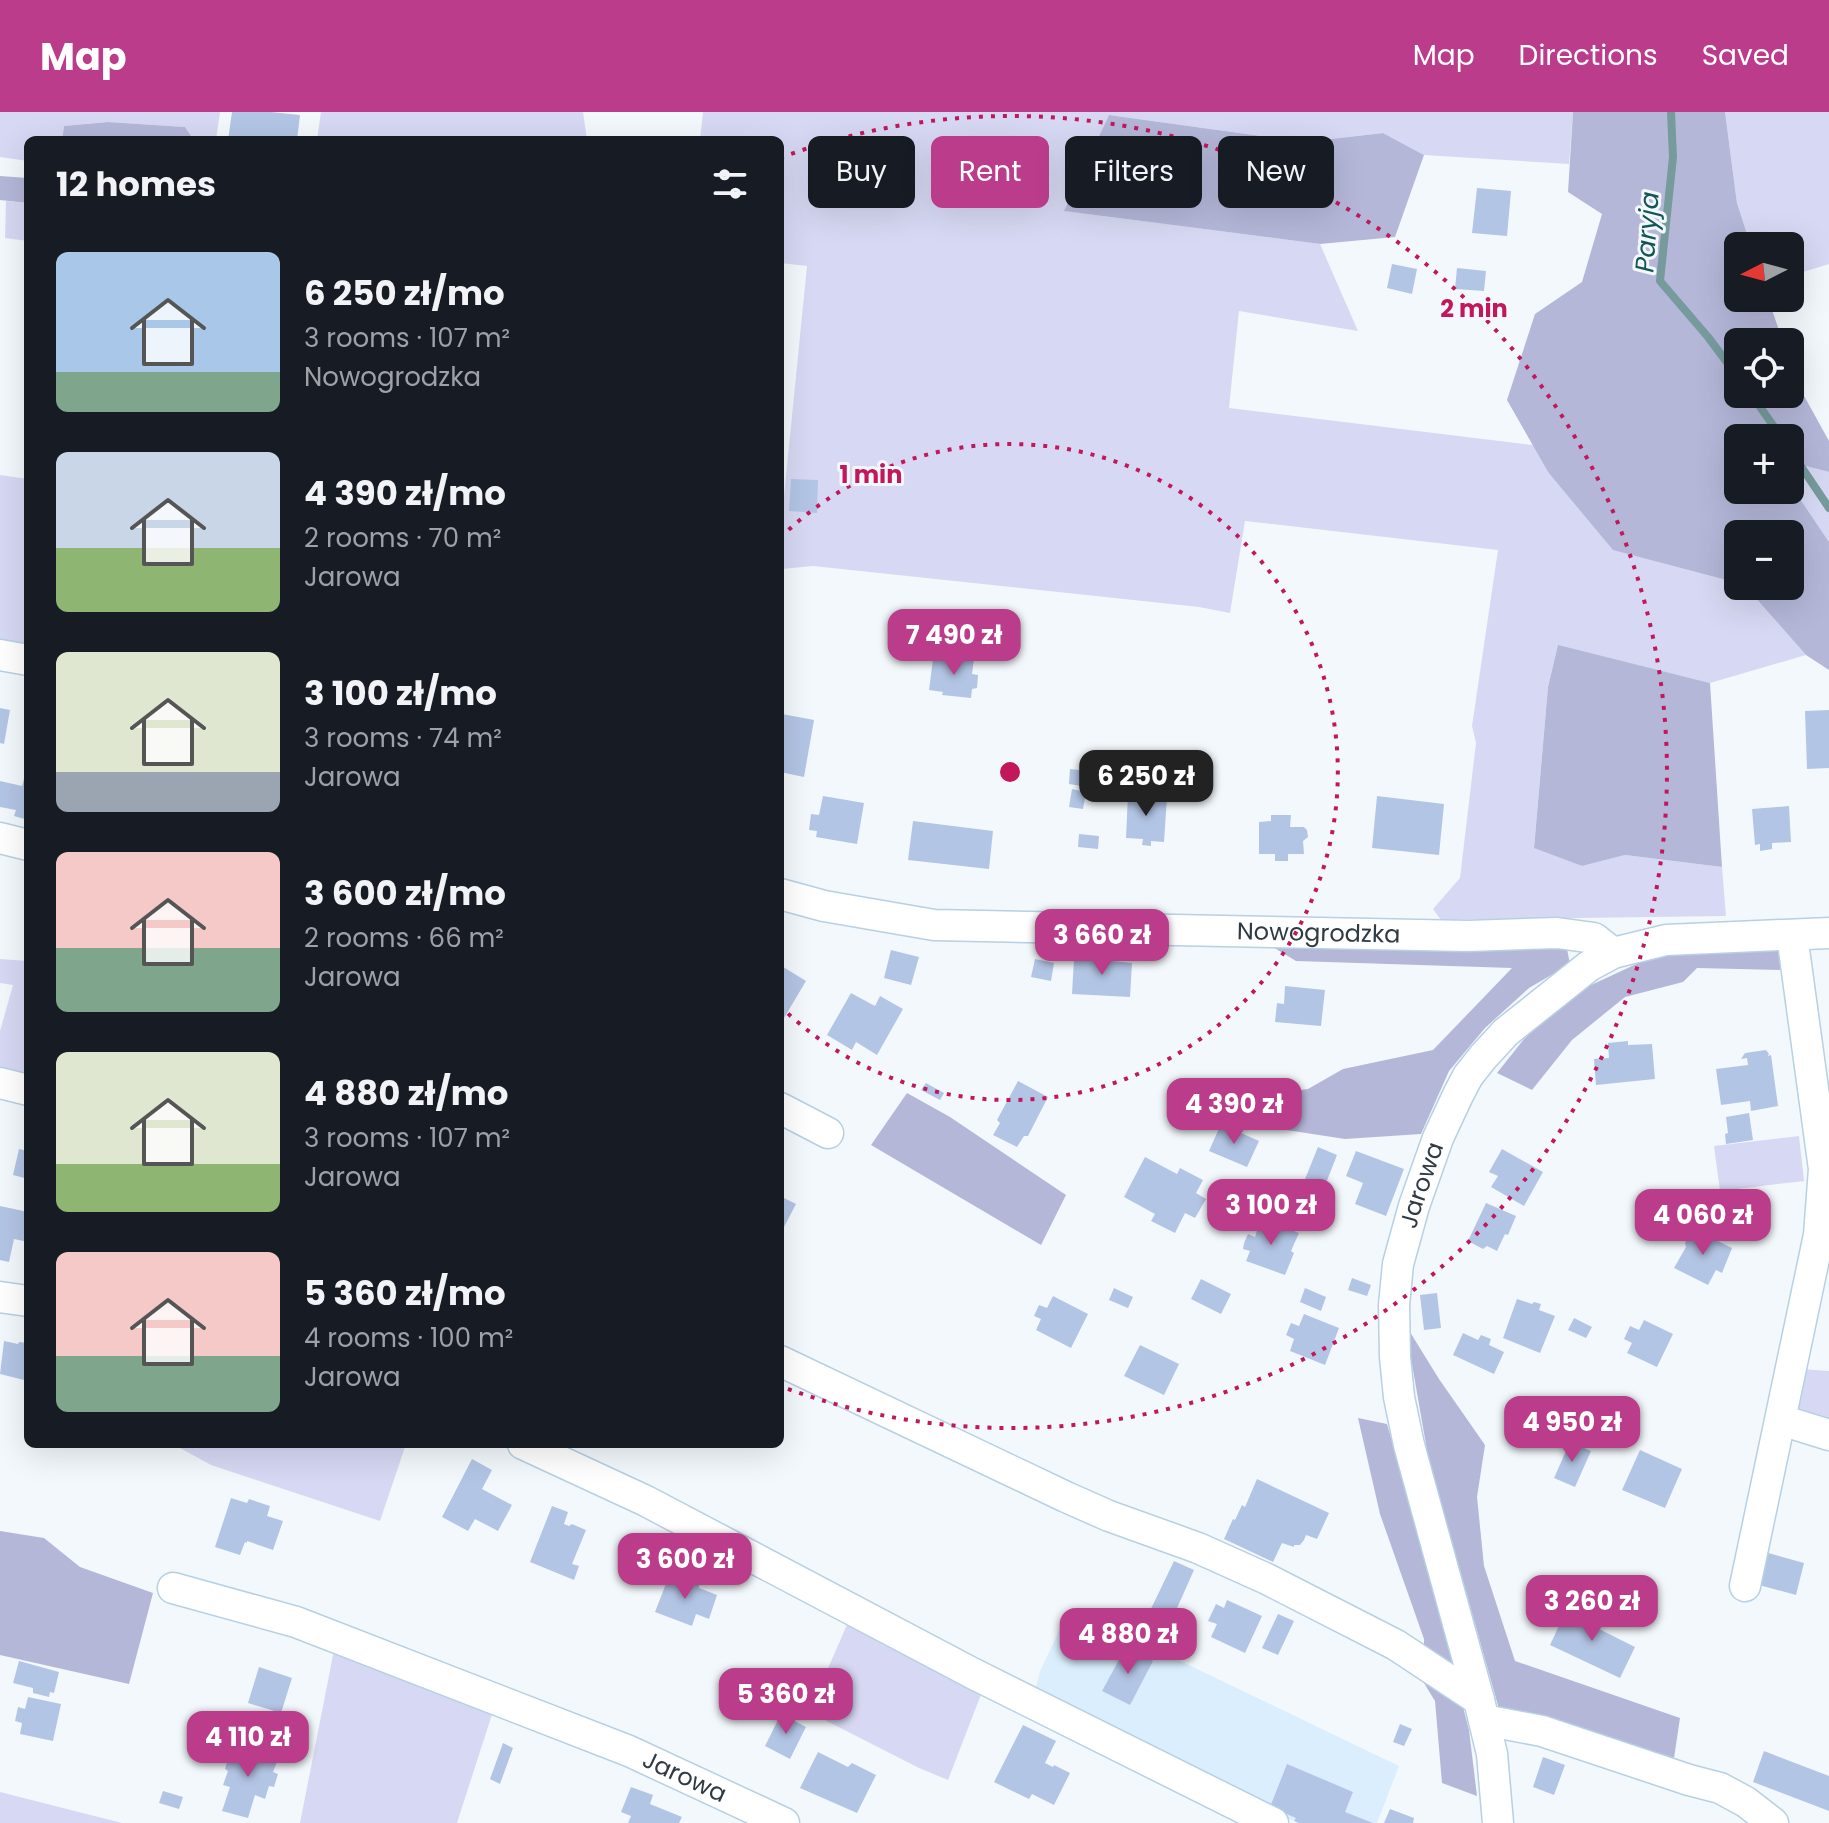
<!DOCTYPE html>
<html lang="en">
<head>
<meta charset="utf-8">
<style>
	:root { --surface:#171b24; --page:#20242c; --text:#f1f3f6; --muted:#9ea1a6; --accent:#ba3c8b }
	body { margin:0; font-family:Poppins,sans-serif; background:var(--page); color:var(--text); height:100vh; display:flex; flex-direction:column; font-size:30px; white-space:nowrap }
	* { box-sizing:border-box; margin:0 }
	p { font-size:26px; color:var(--muted) }
	.icon { flex:none; width:44px; height:44px; fill:none; stroke:currentColor; stroke-width:2; stroke-linecap:round; stroke-linejoin:round }
	.map { position:relative; flex:1; overflow:hidden }
	.drawer { position:absolute; left:24px; top:24px; width:760px; height:1312px; display:flex; flex-direction:column; background:var(--surface); border-radius:12px; box-shadow:0 8px 32px #0002 }
	.drawer>* { flex:none }
	.top-card { position:absolute; left:808px; top:24px; width:760px; height:72px; display:flex; gap:16px }
	.needle { width:52px; rotate:264deg }
	.fabs { position:absolute; left:1724px; top:120px; display:grid; gap:16px }
	.fabs a { display:grid; place-items:center; width:80px; height:80px; border-radius:12px; background:var(--surface); box-shadow:0 8px 32px #0002; font-size:40px }
	.price { position:absolute; translate:-50% -68px; padding:0 18px; border-radius:16px; background:var(--accent); color:#fff; font-size:26px; line-height:52px; filter:drop-shadow(0 2px 4px #0008) }
	.price::after { content:''; position:absolute; left:50%; top:48px; width:24px; height:18px; margin-left:-12px; background:inherit; clip-path:polygon(0 0,100% 0,50% 100%) }
	.price.current { background:#222; color:#fff }
	ul { padding:0; list-style:none }
	li { display:flex; align-items:center; gap:24px; height:200px; padding:0 32px }
	li span { display:grid; place-items:center; flex:none; width:224px; height:160px; border-radius:12px; color:#555 }
	li>.icon { margin-inline-start:auto }
	span .icon { width:96px; height:96px; fill:#fffc; stroke-width:1 }
	li b { font-size:34px }
	h2 { display:flex; justify-content:space-between; align-items:center; height:96px; padding:0 32px; font-size:34px }
	.chip { padding:0 28px; border-radius:12px; background:var(--surface); box-shadow:0 8px 32px #0002; font-size:28px; line-height:72px }
	.chip.current { background:var(--accent); color:#fff }
	header { display:flex; align-items:center; gap:48px; box-sizing:border-box; height:112px; padding:0 40px; background:var(--accent); color:#fff }
	header strong { font-size:38px }
	nav { display:flex; gap:44px; margin-inline-start:auto; font-size:28px }
	.map>svg:first-child { display:block }
</style>
</head>
<body>
<header>
<strong>Map</strong>
<nav><a>Map</a><a>Directions</a><a>Saved</a></nav>
</header>
<div class="map">
<svg width="1829" height="1711" viewBox="0 0 1829 1711">
	<rect width="100%" height="100%" fill="#f3f8fc"/>
	<path fill="#daeefd" d="M 1070,1496 L 1399,1654 L 1377,1711 L 1299,1711 L 1263,1696 L 1035,1579 L 1040,1559 Z"/>
	<path fill="#d7d9f4" d="M 0,0 L 220,0 L 216,28 L 194,28 L 185,15 L 108,10 L 64,14 L 62,28 L 28,28 L 28,49 L 0,45 Z
		M 321,0 L 583,0 L 587,28 L 317,28 Z
		M 703,0 L 1573,0 L 1569,52 L 1424,43 L 1383,21 L 1305,30 L 1109,3 L 1065,99 L 1320,132 L 1358,219 L 1239,199 L 1229,296 L 1533,333 L 1548,360 L 1738,471 L 1738,474 L 1745,474 L 1806,543 L 1710,571 L 1558,534 L 1548,575 L 1534,735 L 1582,754 L 1625,743 L 1722,755 L 1726,804 L 1441,808 L 1433,797 L 1460,766 L 1476,631 L 1472,614 L 1498,438 L 1245,409 L 1230,501 L 1199,495 L 813,454 L 782,457 L 781,414 L 807,154 L 780,151 L 780,28 L 700,28 Z
		M 1725,0 L 1829,0 L 1829,152 L 1790,164 L 1790,134 L 1751,134 L 1737,91 Z
		M 6,89 L 28,91 L 28,129 L 5,126 Z
		M 1790,350 L 1829,360 L 1829,430 L 1790,372 Z
		M 0,363 L 28,367 L 28,533 L 0,527 Z
		M 0,847 L 28,849 L 28,967 L 0,961 L 0,919 L 13,873 L 0,871 Z
		M 1799,1024 L 1804,1069 L 1720,1079 L 1714,1034 Z
		M 1802,1257 L 1829,1259 L 1829,1313 L 1801,1304 L 1797,1290 Z
		M 159,1332 L 406,1332 L 380,1409 L 211,1353 L 178,1335 Z
		M 849,1508 L 982,1580 L 948,1668 L 919,1656 L 809,1600 Z
		M 335,1533 L 495,1593 L 457,1711 L 300,1711 Z
		M 0,1680 L 122,1711 L 0,1711 Z"/>
	<path fill="#b5b7d9" d="M 1573,0 L 1725,0 L 1737,91 L 1751,134 L 1738,134 L 1738,186 L 1768,186 L 1783,230 L 1738,230 L 1738,282 L 1790,282 L 1790,248 L 1803,282 L 1829,329 L 1829,360 L 1790,350 L 1790,326 L 1738,326 L 1738,378 L 1790,378 L 1790,372 L 1829,430 L 1829,558 L 1806,543 L 1745,474 L 1790,474 L 1790,422 L 1738,422 L 1738,471 L 1613,438 L 1548,360 L 1507,288 L 1535,202 L 1582,170 L 1602,102 L 1568,80 Z
		M 1109,3 L 1305,30 L 1383,21 L 1424,43 L 1395,125 L 1320,132 L 1064,99 Z
		M 108,10 L 185,15 L 194,28 L 62,28 L 64,14 Z
		M 0,64 L 28,66 L 28,91 L 0,88 Z
		M 1558,533 L 1710,571 L 1722,755 L 1625,743 L 1582,754 L 1534,736 L 1548,575 Z
		M 1268,832 L 1357,837 L 1566,832 L 1570,852 L 1529,876 L 1485,916 L 1449,959 L 1421,1022 L 1345,1027 L 1280,1017 L 1247,1007 L 1249,985 L 1308,977 L 1343,957 L 1433,938 L 1512,856 L 1296,849 Z
		M 1786,835 L 1785,858 L 1697,856 L 1683,870 L 1625,885 L 1572,928 L 1532,978 L 1497,961 L 1524,927 L 1576,880 L 1645,848 L 1693,837 Z
		M 907,981 L 950,1005 L 1066,1083 L 1041,1133 L 871,1033 Z
		M 1405,1212 L 1439,1267 L 1485,1333 L 1477,1385 L 1484,1454 L 1515,1549 L 1680,1606 L 1674,1646 L 1541,1604 L 1499,1597 L 1428,1344 Z
		M 1358,1306 L 1387,1312 L 1458,1558 L 1424,1537 L 1424,1527 L 1380,1402 Z
		M 0,1419 L 44,1426 L 80,1455 L 153,1481 L 129,1572 L 0,1543 Z
		M 1416,1558 L 1461,1587 L 1469,1618 L 1477,1684 L 1442,1671 L 1435,1589 Z"/>
	<g fill="none" stroke-linecap="round" stroke-linejoin="round">
		<path stroke="#779b9d" stroke-width="8" d="M 1671,0 L 1673,45 L 1660,169 L 1708,225 L 1738,265
			M 1751,282 L 1782,326
			M 1790,338 L 1829,396"/>
	</g>
	<path fill="#b3c5e5" d="M 232,0 L 271,0 L 300,3 L 297,28 L 228,28 Z
		M 1477,76 L 1511,79 L 1507,124 L 1472,121 Z
		M 1392,152 L 1417,157 L 1412,182 L 1387,176 Z
		M 1457,156 L 1486,159 L 1484,179 L 1455,177 Z
		M 791,367 L 818,368 L 817,401 L 789,399 Z
		M 946,543 L 974,547 L 972,562 L 978,563 L 977,576 L 972,577 L 971,586 L 942,583 L 943,580 L 929,578 L 933,547 L 945,548 Z
		M 0,596 L 10,598 L 4,632 L 0,631 Z
		M 1829,598 L 1829,656 L 1807,657 L 1805,599 Z
		M 782,602 L 814,608 L 804,665 L 780,660 Z
		M 1070,657 L 1087,659 L 1082,674 L 1069,672 Z
		M 25,663 L 28,664 L 28,708 L 14,704 L 16,698 L 0,695 L 0,669 L 22,674 Z
		M 1072,677 L 1086,680 L 1083,697 L 1069,695 Z
		M 1128,682 L 1167,685 L 1164,730 L 1151,729 L 1151,734 L 1142,733 L 1143,727 L 1126,726 Z
		M 823,684 L 864,691 L 857,732 L 816,725 L 817,719 L 809,718 L 811,702 L 819,703 Z
		M 1377,684 L 1444,692 L 1439,743 L 1372,736 Z
		M 1789,694 L 1791,730 L 1772,731 L 1772,737 L 1760,739 L 1760,732 L 1755,733 L 1752,697 Z
		M 1271,703 L 1291,703 L 1290,715 L 1304,715 L 1307,718 L 1308,725 L 1303,729 L 1304,742 L 1288,742 L 1288,749 L 1275,749 L 1275,742 L 1259,742 L 1259,710 L 1271,709 Z
		M 913,709 L 993,719 L 989,757 L 908,748 Z
		M 1079,722 L 1099,724 L 1098,737 L 1078,735 Z
		M 891,838 L 919,845 L 911,873 L 884,866 Z
		M 1102,841 L 1111,842 L 1111,849 L 1132,851 L 1130,885 L 1072,882 L 1074,847 L 1101,849 Z
		M 1035,847 L 1054,851 L 1051,869 L 1031,865 Z
		M 780,853 L 806,869 L 784,906 L 780,903 Z
		M 1285,874 L 1325,878 L 1321,914 L 1275,910 L 1277,891 L 1284,892 Z
		M 851,881 L 875,894 L 880,884 L 903,897 L 877,943 L 856,930 L 852,938 L 827,923 Z
		M 1628,929 L 1628,933 L 1652,932 L 1655,967 L 1596,973 L 1594,947 L 1609,946 L 1608,931 Z
		M 1766,938 L 1769,942 L 1768,944 L 1771,943 L 1778,994 L 1751,999 L 1750,989 L 1721,993 L 1716,957 L 1748,953 L 1747,946 L 1741,947 L 1745,941 Z
		M 1018,969 L 1048,985 L 1028,1024 L 1024,1024 L 1017,1035 L 993,1023 L 1000,1011 L 997,1008 Z
		M 926,971 L 944,981 L 940,988 L 921,978 Z
		M 1749,1001 L 1753,1028 L 1726,1032 L 1725,1022 L 1728,1021 L 1726,1005 Z
		M 1221,1012 L 1259,1029 L 1247,1055 L 1209,1039 Z
		M 1318,1035 L 1337,1043 L 1321,1084 L 1301,1077 Z
		M 19,1037 L 28,1039 L 28,1067 L 13,1063 Z
		M 1502,1037 L 1543,1060 L 1524,1094 L 1491,1075 L 1498,1064 L 1489,1060 Z
		M 1356,1039 L 1404,1057 L 1386,1104 L 1355,1092 L 1363,1071 L 1346,1064 Z
		M 1145,1045 L 1177,1062 L 1180,1056 L 1203,1068 L 1196,1081 L 1206,1087 L 1195,1106 L 1185,1101 L 1175,1121 L 1151,1109 L 1155,1102 L 1124,1085 Z
		M 780,1084 L 796,1092 L 784,1115 L 780,1113 Z
		M 1486,1091 L 1516,1104 L 1508,1123 L 1505,1122 L 1497,1139 L 1487,1134 L 1483,1137 L 1468,1129 Z
		M 0,1094 L 28,1100 L 28,1130 L 14,1127 L 9,1150 L 0,1148 Z
		M 1261,1106 L 1299,1121 L 1291,1139 L 1294,1141 L 1285,1163 L 1246,1149 L 1250,1139 L 1243,1137 L 1244,1131 L 1248,1122 L 1255,1125 Z
		M 1693,1117 L 1732,1136 L 1722,1161 L 1716,1158 L 1708,1173 L 1674,1156 L 1686,1135 L 1685,1131 Z
		M 1352,1166 L 1371,1173 L 1367,1184 L 1348,1178 Z
		M 1201,1167 L 1231,1182 L 1221,1202 L 1191,1187 Z
		M 1114,1176 L 1133,1185 L 1128,1196 L 1109,1188 Z
		M 1305,1176 L 1326,1185 L 1321,1199 L 1300,1190 Z
		M 1437,1181 L 1441,1216 L 1424,1218 L 1420,1183 Z
		M 1053,1184 L 1088,1202 L 1071,1236 L 1036,1218 L 1041,1207 L 1034,1204 L 1039,1193 L 1047,1196 Z
		M 1517,1187 L 1532,1192 L 1534,1190 L 1541,1192 L 1539,1198 L 1555,1204 L 1540,1241 L 1503,1226 Z
		M 1304,1202 L 1339,1216 L 1325,1253 L 1290,1239 L 1294,1227 L 1286,1223 L 1291,1211 L 1299,1214 Z
		M 1574,1206 L 1592,1215 L 1586,1226 L 1568,1218 Z
		M 1644,1208 L 1673,1222 L 1657,1255 L 1627,1241 L 1632,1231 L 1624,1227 L 1630,1214 L 1639,1218 Z
		M 1463,1221 L 1478,1228 L 1481,1223 L 1491,1227 L 1489,1233 L 1504,1240 L 1494,1262 L 1453,1243 Z
		M 4,1229 L 18,1232 L 19,1230 L 28,1231 L 28,1269 L 0,1262 Z
		M 1140,1233 L 1179,1252 L 1164,1283 L 1124,1264 Z
		M 1570,1330 L 1591,1339 L 1575,1375 L 1554,1366 Z
		M 1640,1338 L 1682,1357 L 1665,1396 L 1622,1378 Z
		M 472,1347 L 492,1358 L 482,1377 L 512,1393 L 498,1419 L 475,1407 L 468,1419 L 442,1405 Z
		M 1257,1367 L 1329,1401 L 1317,1427 L 1306,1423 L 1304,1428 L 1300,1433 L 1294,1433 L 1294,1435 L 1282,1431 L 1273,1450 L 1224,1427 L 1233,1407 L 1246,1413 L 1235,1408 L 1242,1393 L 1245,1395 Z
		M 231,1386 L 247,1391 L 249,1387 L 270,1394 L 267,1404 L 283,1409 L 273,1438 L 247,1429 L 247,1431 L 245,1430 L 240,1443 L 215,1435 Z
		M 552,1394 L 568,1400 L 564,1412 L 569,1414 L 572,1412 L 586,1418 L 572,1452 L 579,1454 L 574,1468 L 530,1450 Z
		M 1761,1439 L 1804,1451 L 1796,1483 L 1752,1471 Z
		M 1174,1449 L 1194,1458 L 1169,1514 L 1158,1510 L 1153,1523 L 1138,1518 L 1143,1502 L 1148,1503 Z
		M 669,1464 L 682,1469 L 683,1466 L 699,1472 L 699,1476 L 717,1483 L 709,1507 L 696,1502 L 692,1514 L 655,1500 Z
		M 1227,1488 L 1262,1504 L 1245,1541 L 1211,1525 L 1217,1512 L 1208,1509 L 1216,1492 L 1224,1496 Z
		M 1585,1494 L 1601,1502 L 1595,1515 L 1635,1535 L 1620,1566 L 1550,1533 L 1565,1501 L 1578,1508 Z
		M 1278,1502 L 1294,1509 L 1278,1543 L 1262,1536 Z
		M 1126,1535 L 1153,1549 L 1130,1593 L 1102,1579 Z
		M 19,1549 L 59,1560 L 54,1581 L 50,1580 L 49,1585 L 33,1581 L 33,1576 L 13,1571 Z
		M 259,1555 L 292,1566 L 281,1601 L 248,1591 Z
		M 28,1585 L 61,1592 L 53,1629 L 20,1622 L 22,1611 L 15,1609 L 18,1595 L 25,1597 Z
		M 781,1602 L 806,1615 L 790,1647 L 765,1634 Z
		M 1400,1612 L 1412,1617 L 1404,1634 L 1393,1630 Z
		M 1023,1613 L 1056,1629 L 1045,1651 L 1053,1655 L 1054,1653 L 1070,1661 L 1054,1693 L 1032,1682 L 1029,1687 L 994,1670 Z
		M 503,1631 L 513,1636 L 500,1672 L 490,1667 Z
		M 232,1633 L 248,1638 L 248,1635 L 259,1639 L 264,1640 L 264,1643 L 278,1647 L 273,1660 L 278,1662 L 274,1675 L 269,1674 L 265,1687 L 255,1683 L 248,1706 L 222,1699 L 230,1675 L 223,1673 L 228,1659 L 225,1657 Z
		M 1764,1639 L 1829,1664 L 1829,1699 L 1753,1670 Z
		M 818,1640 L 848,1655 L 852,1651 L 876,1663 L 857,1701 L 800,1676 Z
		M 1543,1645 L 1565,1653 L 1554,1683 L 1533,1675 Z
		M 1287,1652 L 1353,1680 L 1345,1700 L 1373,1711 L 1299,1711 L 1294,1709 L 1296,1706 L 1270,1695 Z
		M 631,1675 L 653,1683 L 650,1692 L 682,1705 L 679,1711 L 628,1711 L 631,1704 L 621,1700 Z
		M 163,1679 L 183,1685 L 179,1697 L 159,1691 Z
		M 1390,1697 L 1414,1706 L 1413,1711 L 1384,1711 Z"/>
	<g fill="none" stroke-linecap="round" stroke-linejoin="round">
		<g stroke="#b7d0e3" stroke-width="33">
			<g id="minor">
				<path d="M 0,543 L 28,548"/>
				<path d="M 0,726 L 28,733"/>
				<path id="s1" d="M 780,782 L 824,794 L 934,813 L 1468,824 L 1557,821 L 1594,826 L 1613,841"/>
				<path d="M 0,971 L 28,978"/>
				<path d="M 780,996 L 828,1021"/>
				<path d="M 0,1185 L 28,1189"/>
				<path d="M 780,1249 L 1066,1385 L 1109,1404 L 1198,1436 L 1267,1467 L 1396,1533 L 1479,1588"/>
				<path d="M 1781,1308 L 1829,1323"/>
				<path d="M 523,1332 L 646,1389 L 972,1561 L 1273,1711"/>
				<path d="M 1745,1474 L 1819,1123 L 1824,1057 L 1792,823"/>
				<path id="s2" d="M 173,1476 L 296,1510 L 629,1639 L 784,1711"/>
				<path d="M 1484,1608 L 1542,1619 L 1689,1668 L 1720,1676 L 1746,1690 L 1773,1711"/>
				<path id="s3" d="M 1498,1711 L 1492,1642 L 1479,1588 L 1409,1333 L 1399,1285 L 1395,1245 L 1394,1193 L 1398,1152 L 1414,1094 L 1438,1026 L 1458,983 L 1468,964 L 1483,945 L 1506,920 L 1589,854 L 1613,841 L 1666,828 L 1829,821"/>
			</g>
		</g>
		<use href="#minor" stroke="#fff" stroke-width="30"/>
	</g>
	<g fill="none" stroke="#c2185b" stroke-width="4" stroke-dasharray="4 8">
		<path d="M780 426A328 328 0 1 1 780 894"/>
		<path d="M780 46A656 656 0 1 1 780 1274"/>
	</g>
	<g text-anchor="middle" stroke-width="6" stroke-linejoin="round" paint-order="stroke">
		<g font-size="24" fill="#303a42" stroke="#f3f8fc">
			<text dy="8" stroke="none"><textPath href="#s1" startOffset="542">Nowogrodzka</textPath></text>
			<text dy="8" stroke="none"><textPath href="#s3" startOffset="654">Jarowa</textPath></text>
			<text dy="8" stroke="none"><textPath href="#s2" startOffset="546">Jarowa</textPath></text>
		</g>
		<g font-size="26" font-style="italic" fill="#135556" stroke="#f3f8fc">
			<text transform="translate(1647 120) rotate(-86)" y="9">Paryja</text>
		</g>
	</g>
	<circle cx="1010" cy="660" r="12" fill="#c2185b" stroke="#f3f8fc" stroke-width="4"/>
	<g font-size="24" text-anchor="middle" font-weight="bold" fill="#c2185b" stroke="#f3f8fc" stroke-width="6" stroke-linejoin="round" paint-order="stroke">
		<text x="1474" y="205">2 min</text>
		<text x="871" y="371">1 min</text>
	</g>
</svg>
<div class="fabs">
<a><svg class="needle" viewBox="-14 -14 28 28"><path d="M0-13l5 13h-10z" fill="#e53935"/><path d="M0 13l5-13h-10z" fill="#9ea1a6"/></svg></a>
<a><svg class="icon" aria-label="locate" viewBox="0 0 24 24"><circle cx="12" cy="12" r="6"/><path d="M12 2v4M12 18v4M2 12h4M18 12h4"/></svg></a>
<a>+</a>
<a>−</a>
</div>
<b class="price" style="left:954px;top:565px">7 490 zł</b>
<b class="price current" style="left:1146px;top:706px">6 250 zł</b>
<b class="price" style="left:1102px;top:865px">3 660 zł</b>
<b class="price" style="left:1234px;top:1034px">4 390 zł</b>
<b class="price" style="left:1271px;top:1135px">3 100 zł</b>
<b class="price" style="left:1703px;top:1145px">4 060 zł</b>
<b class="price" style="left:1572px;top:1352px">4 950 zł</b>
<b class="price" style="left:685px;top:1489px">3 600 zł</b>
<b class="price" style="left:1592px;top:1531px">3 260 zł</b>
<b class="price" style="left:1128px;top:1564px">4 880 zł</b>
<b class="price" style="left:786px;top:1624px">5 360 zł</b>
<b class="price" style="left:248px;top:1667px">4 110 zł</b>
<div class="top-card">
<a class="chip">Buy</a>
<a class="chip current">Rent</a>
<a class="chip">Filters</a>
<a class="chip">New</a>
</div>
<section class="drawer">
<h2>12 homes<svg class="icon" aria-label="filters" viewBox="0 0 24 24"><path d="M4 7h16M4 17h16"/><circle cx="9" cy="7" r="2"/><circle cx="15" cy="17" r="2"/></svg></h2>
<ul>
<li><span style="background:linear-gradient(#a9c7e8 75%,#7fa58c 0)"><svg class="icon" aria-label="home" viewBox="0 0 24 24"><path d="M3 11l9-7 9 7M6 9v11h12V9"/></svg></span><div><b>6 250 zł/mo</b><p>3 rooms · 107 m²</p><p>Nowogrodzka</p></div></li>
<li><span style="background:linear-gradient(#c9d6e8 60%,#8fb573 0)"><svg class="icon" aria-label="home" viewBox="0 0 24 24"><path d="M3 11l9-7 9 7M6 9v11h12V9"/></svg></span><div><b>4 390 zł/mo</b><p>2 rooms · 70 m²</p><p>Jarowa</p></div></li>
<li><span style="background:linear-gradient(#dfe7d0 75%,#9aa5b1 0)"><svg class="icon" aria-label="home" viewBox="0 0 24 24"><path d="M3 11l9-7 9 7M6 9v11h12V9"/></svg></span><div><b>3 100 zł/mo</b><p>3 rooms · 74 m²</p><p>Jarowa</p></div></li>
<li><span style="background:linear-gradient(#f6c9c9 60%,#7fa58c 0)"><svg class="icon" aria-label="home" viewBox="0 0 24 24"><path d="M3 11l9-7 9 7M6 9v11h12V9"/></svg></span><div><b>3 600 zł/mo</b><p>2 rooms · 66 m²</p><p>Jarowa</p></div></li>
<li><span style="background:linear-gradient(#dfe7d0 70%,#8fb573 0)"><svg class="icon" aria-label="home" viewBox="0 0 24 24"><path d="M3 11l9-7 9 7M6 9v11h12V9"/></svg></span><div><b>4 880 zł/mo</b><p>3 rooms · 107 m²</p><p>Jarowa</p></div></li>
<li><span style="background:linear-gradient(#f6c9c9 65%,#7fa58c 0)"><svg class="icon" aria-label="home" viewBox="0 0 24 24"><path d="M3 11l9-7 9 7M6 9v11h12V9"/></svg></span><div><b>5 360 zł/mo</b><p>4 rooms · 100 m²</p><p>Jarowa</p></div></li>
</ul>
</section>
</div>
</body>
</html>
